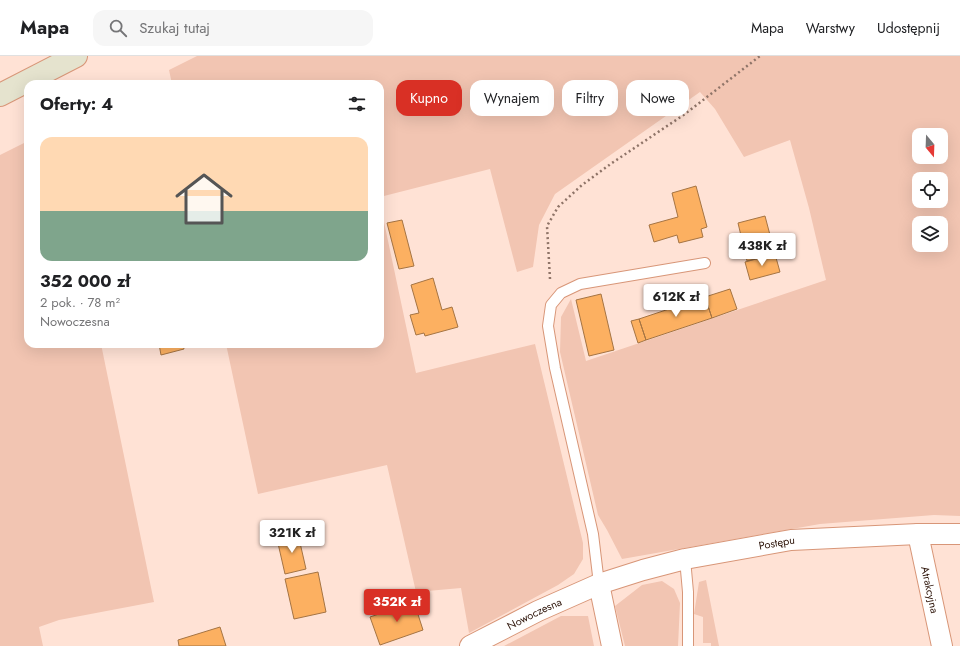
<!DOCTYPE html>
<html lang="pl">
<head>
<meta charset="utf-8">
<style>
	:root { --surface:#fff; --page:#f6f6f6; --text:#202124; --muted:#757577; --line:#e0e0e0; --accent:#d93025 }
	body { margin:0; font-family:Jost,sans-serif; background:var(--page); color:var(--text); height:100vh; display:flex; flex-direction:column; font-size:15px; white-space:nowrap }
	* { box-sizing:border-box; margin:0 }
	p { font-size:13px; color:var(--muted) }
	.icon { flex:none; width:22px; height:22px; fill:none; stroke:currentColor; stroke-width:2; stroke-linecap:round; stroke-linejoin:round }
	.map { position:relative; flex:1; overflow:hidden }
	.details { position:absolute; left:24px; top:24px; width:360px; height:268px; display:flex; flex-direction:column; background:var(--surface); border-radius:12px; box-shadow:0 4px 16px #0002 }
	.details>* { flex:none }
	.hud { position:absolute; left:396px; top:24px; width:380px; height:36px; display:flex; gap:8px }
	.needle { width:26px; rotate:161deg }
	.controls { position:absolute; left:912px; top:72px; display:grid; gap:8px }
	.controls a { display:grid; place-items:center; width:36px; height:36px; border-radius:8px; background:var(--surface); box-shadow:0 4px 16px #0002; font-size:20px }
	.price { position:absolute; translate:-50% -34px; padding:0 9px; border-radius:4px; background:#fff; color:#222; font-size:13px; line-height:26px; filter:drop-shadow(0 1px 2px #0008) }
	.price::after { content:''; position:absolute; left:50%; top:24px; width:12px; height:9px; margin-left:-6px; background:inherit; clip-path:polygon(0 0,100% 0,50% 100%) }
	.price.active { background:var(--accent); color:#fff }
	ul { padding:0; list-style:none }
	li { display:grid; align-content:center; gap:8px; height:212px; padding:0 16px }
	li+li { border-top:1px solid var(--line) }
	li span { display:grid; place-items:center; height:124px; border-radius:12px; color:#555 }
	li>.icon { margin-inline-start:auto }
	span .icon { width:72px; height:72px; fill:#fffc; stroke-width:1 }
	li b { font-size:17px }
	h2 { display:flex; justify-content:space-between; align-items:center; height:48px; padding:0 16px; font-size:17px }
	.chip { padding:0 14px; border-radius:12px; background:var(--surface); box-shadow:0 4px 16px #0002; font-size:14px; line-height:36px }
	.chip.active { background:var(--accent); color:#fff }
	header { display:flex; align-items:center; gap:24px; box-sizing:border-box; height:56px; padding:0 20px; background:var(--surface); border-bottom:1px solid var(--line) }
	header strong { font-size:19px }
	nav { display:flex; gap:22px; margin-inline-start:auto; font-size:14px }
	.search { width:280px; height:36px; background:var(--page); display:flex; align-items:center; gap:10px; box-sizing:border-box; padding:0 14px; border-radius:12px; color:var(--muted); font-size:15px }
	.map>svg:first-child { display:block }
</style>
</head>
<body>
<header>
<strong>Mapa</strong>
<div class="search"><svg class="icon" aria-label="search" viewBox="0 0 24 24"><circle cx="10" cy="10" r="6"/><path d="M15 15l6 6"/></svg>Szukaj tutaj</div>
<nav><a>Mapa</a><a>Warstwy</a><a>Udostępnij</a></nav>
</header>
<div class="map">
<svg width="960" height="590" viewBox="0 0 960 590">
	<rect width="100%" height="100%" fill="#ffe2d5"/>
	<path fill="#f2c5b2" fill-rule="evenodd" d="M 197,0 L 960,0 L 960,460 L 934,459 L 820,468 L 622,503 L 607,474 L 598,459 L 560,296 L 561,261 L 571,243 L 586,305 L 826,224 L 809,152 L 790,84 L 744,101 L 715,53 L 700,36 L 555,138 L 539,169 L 533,211 L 517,216 L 490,113 L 380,141 L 380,28 L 172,28 L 169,14 ZM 919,79 L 941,79 L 941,101 L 919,101 ZM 919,123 L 941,123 L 941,145 L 919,145 ZM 919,167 L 941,167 L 941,189 L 919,189 Z
		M 28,85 L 28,288 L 101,288 L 154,546 L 59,564 L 39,571 L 43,590 L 0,590 L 0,99 Z
		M 380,147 L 416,317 L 535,288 L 583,487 L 583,503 L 574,518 L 558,529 L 469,577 L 461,532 L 416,536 L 387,409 L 258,438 L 226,288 L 380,288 Z
		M 706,524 L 719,590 L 711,590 L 711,587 L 703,587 L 703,561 L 694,558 L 699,526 Z
		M 662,525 L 674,533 L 680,547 L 678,590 L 625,590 L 615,550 L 642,529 Z
		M 561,560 L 588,560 L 594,590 L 504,590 Z"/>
	<path fill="#fcb061" stroke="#a57443" d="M 696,130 L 707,171 L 701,173 L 703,181 L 679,187 L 677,179 L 654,186 L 649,169 L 678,161 L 672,137 Z
		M 765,160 L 775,198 L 747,205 L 738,167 Z
		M 402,164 L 414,210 L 399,213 L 387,167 Z
		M 775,198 L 780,216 L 750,224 L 745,206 Z
		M 433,222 L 442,254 L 452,251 L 458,271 L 425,280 L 424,277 L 416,279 L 410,259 L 419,257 L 411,229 Z
		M 730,233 L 737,253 L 712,262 L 705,241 Z
		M 601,238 L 614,294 L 589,300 L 576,244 Z
		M 705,241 L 712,262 L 646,284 L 639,263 Z
		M 639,263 L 646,284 L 638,287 L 631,265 Z
		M 159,288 L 183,288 L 184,293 L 161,299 Z
		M 298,478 L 306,513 L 285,518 L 277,483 Z
		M 318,516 L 326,556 L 294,563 L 285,523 Z
		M 414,546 L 423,574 L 380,589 L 370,561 Z
		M 220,571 L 226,590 L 179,590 L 178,584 Z"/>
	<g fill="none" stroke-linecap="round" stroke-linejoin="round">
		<g stroke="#d89678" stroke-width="12">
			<path id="lane" d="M 685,503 L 688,536 L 688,590
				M 599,528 L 593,478 L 555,312 L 548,270 L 551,249 L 561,237 L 580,228 L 705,207"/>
		</g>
		<g stroke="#d89678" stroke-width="22">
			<g id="street">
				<path id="s1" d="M 918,478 L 942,590"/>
				<path d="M 599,528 L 612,590"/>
				<path id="s2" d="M 470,590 L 538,555 L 599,528 L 643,514 L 685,503 L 791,484 L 918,478 L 960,478"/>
			</g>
		</g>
		<g stroke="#d89678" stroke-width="24">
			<path id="secondary" d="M 0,39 L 76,0"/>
		</g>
		<path stroke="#8f7468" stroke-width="2.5" stroke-dasharray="2 3" stroke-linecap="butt" d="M 550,223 L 547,170 L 558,151 L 582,129 L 612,107 L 685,58 L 760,0"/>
		<use href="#lane" stroke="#fff" stroke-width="10"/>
		<use href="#street" stroke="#fff" stroke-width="20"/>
		<use href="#secondary" stroke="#e5e3ce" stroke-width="22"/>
	</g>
	<g text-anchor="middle" stroke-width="3.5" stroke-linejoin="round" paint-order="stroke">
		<g font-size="11" fill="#2c1308" stroke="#ffe2d5">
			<text dy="4" stroke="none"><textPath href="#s2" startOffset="326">Postępu</textPath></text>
			<text dy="4" stroke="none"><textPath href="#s1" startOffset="57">Atrakcyjna</textPath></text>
			<text dy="4" stroke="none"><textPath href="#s2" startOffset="72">Nowoczesna</textPath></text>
		</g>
	</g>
</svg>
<div class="controls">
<a><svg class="needle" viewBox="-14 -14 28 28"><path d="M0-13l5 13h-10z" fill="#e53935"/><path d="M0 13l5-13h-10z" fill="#757577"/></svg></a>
<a><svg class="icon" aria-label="locate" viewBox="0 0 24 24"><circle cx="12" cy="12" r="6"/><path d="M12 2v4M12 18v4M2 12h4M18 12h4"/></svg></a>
<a><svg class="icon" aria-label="layers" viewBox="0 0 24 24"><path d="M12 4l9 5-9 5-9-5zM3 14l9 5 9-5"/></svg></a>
</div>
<b class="price" style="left:762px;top:211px">438K zł</b>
<b class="price" style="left:676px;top:262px">612K zł</b>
<b class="price" style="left:292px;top:498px">321K zł</b>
<b class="price active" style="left:397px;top:567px">352K zł</b>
<div class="hud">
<a class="chip active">Kupno</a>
<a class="chip">Wynajem</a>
<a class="chip">Filtry</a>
<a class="chip">Nowe</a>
</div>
<section class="details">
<h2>Oferty: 4<svg class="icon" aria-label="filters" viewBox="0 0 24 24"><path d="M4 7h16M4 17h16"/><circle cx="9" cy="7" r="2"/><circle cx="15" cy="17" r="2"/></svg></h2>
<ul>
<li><span style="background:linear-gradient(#ffd9b3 60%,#7fa58c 0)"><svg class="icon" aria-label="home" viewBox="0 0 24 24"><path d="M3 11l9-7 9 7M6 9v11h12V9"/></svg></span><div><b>352 000 zł</b><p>2 pok. · 78 m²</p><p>Nowoczesna</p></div></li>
</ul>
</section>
</div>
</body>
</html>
